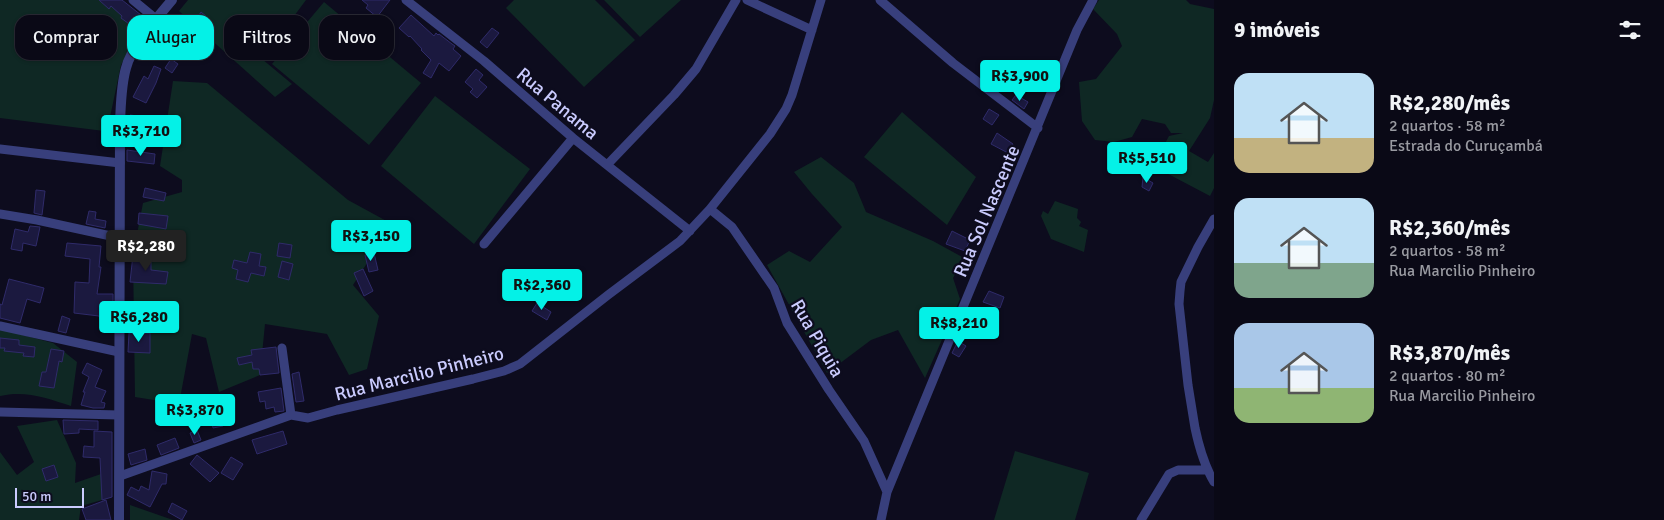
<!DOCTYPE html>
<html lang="pt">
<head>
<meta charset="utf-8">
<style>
	:root { --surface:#0a0916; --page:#181723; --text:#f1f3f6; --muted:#999aa1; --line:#2a2a35; --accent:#04f1e7 }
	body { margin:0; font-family:Signika,sans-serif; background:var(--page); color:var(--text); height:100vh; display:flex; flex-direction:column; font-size:19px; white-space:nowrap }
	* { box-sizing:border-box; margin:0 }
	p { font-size:16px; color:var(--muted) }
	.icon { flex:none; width:28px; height:28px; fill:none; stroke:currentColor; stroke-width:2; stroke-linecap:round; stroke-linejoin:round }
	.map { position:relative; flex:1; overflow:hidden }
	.details { display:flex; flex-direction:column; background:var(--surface); width:450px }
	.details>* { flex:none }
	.hud { position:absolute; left:15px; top:15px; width:475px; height:45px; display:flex; gap:10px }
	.scale { position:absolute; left:15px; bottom:12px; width:69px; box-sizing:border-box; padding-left:5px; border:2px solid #cacbfe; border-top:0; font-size:14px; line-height:18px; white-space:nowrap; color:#cacbfe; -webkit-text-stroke:4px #0d0c1e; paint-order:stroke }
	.price { position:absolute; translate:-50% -42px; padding:0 11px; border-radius:5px; background:var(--accent); color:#111; font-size:16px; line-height:32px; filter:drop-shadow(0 1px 2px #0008) }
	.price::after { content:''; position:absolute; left:50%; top:30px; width:15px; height:11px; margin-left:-8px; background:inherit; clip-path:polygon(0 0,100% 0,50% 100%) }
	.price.selected { background:#222; color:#fff }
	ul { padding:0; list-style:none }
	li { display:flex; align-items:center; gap:15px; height:125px; padding:0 20px }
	li span { display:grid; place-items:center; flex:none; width:140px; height:100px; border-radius:15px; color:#555 }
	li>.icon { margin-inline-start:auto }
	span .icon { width:60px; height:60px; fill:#fffc; stroke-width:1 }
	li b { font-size:21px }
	h2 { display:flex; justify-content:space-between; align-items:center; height:60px; padding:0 20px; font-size:21px }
	.tag { padding:0 18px; border-radius:15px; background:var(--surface); box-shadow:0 1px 4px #0004,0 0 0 1px var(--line); font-size:18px; line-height:45px }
	.tag.selected { background:var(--accent); color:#111 }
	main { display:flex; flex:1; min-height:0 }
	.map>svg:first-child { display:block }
</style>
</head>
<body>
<main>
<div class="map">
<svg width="1214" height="520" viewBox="0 0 1214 520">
	<rect width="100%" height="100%" fill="#0d0c1e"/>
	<path fill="#0f2824" d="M 0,0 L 104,0 L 140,29 L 121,65 L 109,122 L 112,132 L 0,118 Z
		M 188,0 L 306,0 L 262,59 L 292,84 L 275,97 L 179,11 Z
		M 514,0 L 595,0 L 635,40 L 584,87 L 506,8 Z
		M 604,0 L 681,0 L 640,37 Z
		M 1099,0 L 1186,0 L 1190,4 L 1214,9 L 1214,100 L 1210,118 L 1189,151 L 1208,162 L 1214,153 L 1214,188 L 1210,196 L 1153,166 L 1169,136 L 1183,133 L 1171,133 L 1165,124 L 1142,119 L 1132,137 L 1114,142 L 1095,140 L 1082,121 L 1079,82 L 1096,79 L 1122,46 L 1117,34 L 1093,9 Z
		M 324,2 L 421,83 L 369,145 L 272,64 Z
		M 173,81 L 207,83 L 348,200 L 392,224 L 353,285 L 379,316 L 367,369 L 349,375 L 327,334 L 265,324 L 260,375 L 219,392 L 206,338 L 192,334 L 179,404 L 135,397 L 133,255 L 143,203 L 182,192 L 182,180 L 160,166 Z
		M 435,96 L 530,169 L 474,244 L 381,166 Z
		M 902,112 L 976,177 L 947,225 L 864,157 Z
		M 821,157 L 854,183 L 866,212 L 933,241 L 964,258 L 953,278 L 960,299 L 925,378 L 898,330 L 871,340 L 827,373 L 767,265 L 789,251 L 810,262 L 842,227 L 812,194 L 794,172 Z
		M 1055,201 L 1078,209 L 1077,218 L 1081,222 L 1079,226 L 1088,230 L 1084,252 L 1051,239 L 1041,216 L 1043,211 L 1048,214 Z
		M 0,329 L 53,343 L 77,362 L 71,406 C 47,398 25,390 0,396 Z
		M 57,420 L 76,463 L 75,483 L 101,474 L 102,500 L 81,506 L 79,520 L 0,520 L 0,452 L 17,475 L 34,462 L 17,426 Z
		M 1015,451 L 1089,473 L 1075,520 L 994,520 Z
		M 130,505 L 173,520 L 130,520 Z"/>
	<path fill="#1b193f" stroke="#2f2b6a" d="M 99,0 L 122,0 L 141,15 L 132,26 L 121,18 L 122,16 L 111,6 L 109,9 Z
		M 362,0 L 390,0 L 377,17 L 366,8 L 368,5 Z
		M 201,12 L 207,17 L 201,27 L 194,23 Z
		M 411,15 L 434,36 L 436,33 L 438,35 L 439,34 L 452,44 L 455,46 L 453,49 L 461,56 L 449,71 L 439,63 L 431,78 L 423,73 L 431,60 L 421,50 L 422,49 L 410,36 L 409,37 L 399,28 Z
		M 194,28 L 204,34 L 199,41 L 189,35 Z
		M 492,28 L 499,33 L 487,48 L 480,42 Z
		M 171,59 L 178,64 L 172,73 L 165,68 Z
		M 154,66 L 161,69 L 156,83 L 146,103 L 133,97 L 144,76 L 148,79 Z
		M 476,69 L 483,75 L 479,80 L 487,87 L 477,98 L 470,92 L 473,89 L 465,82 Z
		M 1016,95 L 1028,102 L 1024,109 L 1012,100 Z
		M 989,109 L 999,115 L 992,125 L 983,119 Z
		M 130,115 L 154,118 L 153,122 L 162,124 L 160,134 L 151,132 L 151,136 L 128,133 Z
		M 997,133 L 1013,144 L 1008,153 L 991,144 Z
		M 127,150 L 155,154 L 154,164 L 127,161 Z
		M 1143,177 L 1153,183 L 1149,191 L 1142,187 Z
		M 145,188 L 166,193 L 164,201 L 143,197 Z
		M 36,190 L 45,191 L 42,215 L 34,213 Z
		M 89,211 L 96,212 L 95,219 L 106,221 L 105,228 L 86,224 Z
		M 139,213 L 168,216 L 166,229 L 138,224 Z
		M 30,226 L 40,227 L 36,246 L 23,243 L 22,251 L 11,249 L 15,229 L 28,232 Z
		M 952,231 L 970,240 L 965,251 L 946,244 Z
		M 67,243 L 101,246 L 99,267 L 101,267 L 100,274 L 97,294 L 113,294 L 113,322 L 100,319 L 99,316 L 74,313 L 75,282 L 89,283 L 90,259 L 65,256 Z
		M 279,243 L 292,245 L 290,258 L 277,256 Z
		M 250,252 L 261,254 L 259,266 L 266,267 L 264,276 L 251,273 L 248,282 L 236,279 L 238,270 L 232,268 L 234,260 L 247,263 Z
		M 374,253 L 378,270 L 369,272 L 365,255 Z
		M 133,255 L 151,256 L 151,270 L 168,272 L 166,284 L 130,282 Z
		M 282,261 L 293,264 L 289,280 L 278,277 Z
		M 363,269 L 373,291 L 364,296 L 354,273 Z
		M 9,279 L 44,288 L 40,303 L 27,299 L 20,323 L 0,318 L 0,304 L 2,305 Z
		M 989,291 L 1004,297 L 1000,308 L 983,302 Z
		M 128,302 L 138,303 L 138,305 L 152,306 L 151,318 L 137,317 L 136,319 L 127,318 Z
		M 537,303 L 551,312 L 547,320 L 532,311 Z
		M 62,316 L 70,319 L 66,333 L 58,331 Z
		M 129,333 L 150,333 L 150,353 L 128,352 Z
		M 0,338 L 19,340 L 19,345 L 35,347 L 34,357 L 23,356 L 24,353 L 4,351 L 5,348 L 0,348 Z
		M 958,341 L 966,346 L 959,357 L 952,353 Z
		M 276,347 L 279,373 L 260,375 L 259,369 L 253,369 L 252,362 L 239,365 L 237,358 L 252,355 L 251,350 Z
		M 51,349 L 64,351 L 62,362 L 59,361 L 54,388 L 39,386 L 42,372 L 46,372 Z
		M 87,363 L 102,370 L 95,387 L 106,391 L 101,402 L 105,403 L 104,408 L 93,408 L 81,405 L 85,392 L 83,392 L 89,377 L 82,373 Z
		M 299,372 L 304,401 L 296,402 L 292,374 Z
		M 281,388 L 284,411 L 275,412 L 274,407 L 266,409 L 265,401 L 260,402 L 258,392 Z
		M 221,416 L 223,426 L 213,428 L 211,418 Z
		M 63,420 L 98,421 L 98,430 L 79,429 L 79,433 L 64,434 Z
		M 197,430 L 201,440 L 194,443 L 190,433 Z
		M 94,431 L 112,432 L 112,497 L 102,500 L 100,458 L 83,457 L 84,446 L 94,447 Z
		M 283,431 L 287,444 L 257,454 L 252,440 Z
		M 175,438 L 179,448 L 161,455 L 157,445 Z
		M 145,449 L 147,460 L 131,465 L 128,454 Z
		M 197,455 L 219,473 L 210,482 L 190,464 Z
		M 231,457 L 243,464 L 233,480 L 221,473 Z
		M 54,465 L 58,477 L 46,481 L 42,469 Z
		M 152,471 L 167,474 L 166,484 L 162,484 L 150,507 L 127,495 L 131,487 L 139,491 L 141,486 L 149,490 Z
		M 106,500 L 111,520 L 86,520 L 82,509 Z
		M 172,503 L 187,511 L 182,520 L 168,512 Z"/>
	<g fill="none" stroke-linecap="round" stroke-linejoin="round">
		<path stroke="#383f7c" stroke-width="9" d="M 133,0 L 156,19
			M 406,0 L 484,61 L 573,138 L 690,231
			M 747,0 L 812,30
			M 880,0 L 953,63 L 1038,128
			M 0,149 L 120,163
			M 607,165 L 674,95 L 696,69 L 736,0
			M 710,209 L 732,227 L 774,288 L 787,323 L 829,390 L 864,441 L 887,492
			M 0,214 L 37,220 L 120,238
			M 1214,219 L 1198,247 L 1181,282 L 1180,291 L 1179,304 L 1188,385 L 1195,428 C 1199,447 1204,465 1214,482
			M 484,244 L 573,138
			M 0,326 L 119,352
			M 282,348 L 291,415
			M 0,412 L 119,415
			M 120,476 L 291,415 L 308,418 L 337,410 L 473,379 L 504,371 L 520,364 L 608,295 L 680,241 L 710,209 L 770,134 L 786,109 L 792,95 L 821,0
			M 881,520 L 887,492 L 1077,30 L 1093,0
			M 1141,520 L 1169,474 L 1178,470 L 1207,470"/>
		<path stroke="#383f7c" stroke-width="10" d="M 119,520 L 120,122 C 121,104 121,85 126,68 C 131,47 158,17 172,0"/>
	</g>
	<g text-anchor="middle" stroke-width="4.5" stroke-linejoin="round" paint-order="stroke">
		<g font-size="19" fill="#cacbfe" stroke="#0d0c1e">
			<text transform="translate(558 103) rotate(40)" y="7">Rua Panama</text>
			<text transform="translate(986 211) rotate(-67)" y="7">Rua Sol Nascente</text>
			<text transform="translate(818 338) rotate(60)" y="7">Rua Piquia</text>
			<text transform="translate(419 373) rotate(-14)" y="7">Rua Marcilio Pinheiro</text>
		</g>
	</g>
</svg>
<div class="scale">50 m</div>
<b class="price" style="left:1020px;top:102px">R$3,900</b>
<b class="price" style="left:141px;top:157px">R$3,710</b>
<b class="price" style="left:1147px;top:184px">R$5,510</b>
<b class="price" style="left:371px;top:262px">R$3,150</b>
<b class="price selected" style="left:146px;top:272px">R$2,280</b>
<b class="price" style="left:542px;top:311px">R$2,360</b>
<b class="price" style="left:139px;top:343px">R$6,280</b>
<b class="price" style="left:959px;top:349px">R$8,210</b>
<b class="price" style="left:195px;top:436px">R$3,870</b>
<div class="hud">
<a class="tag">Comprar</a>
<a class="tag selected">Alugar</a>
<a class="tag">Filtros</a>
<a class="tag">Novo</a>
</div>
</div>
<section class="details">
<h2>9 imóveis<svg class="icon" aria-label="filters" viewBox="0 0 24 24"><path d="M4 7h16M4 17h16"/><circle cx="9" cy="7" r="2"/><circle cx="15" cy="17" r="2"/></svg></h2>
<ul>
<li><span style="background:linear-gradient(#bfe0f5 65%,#c2b280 0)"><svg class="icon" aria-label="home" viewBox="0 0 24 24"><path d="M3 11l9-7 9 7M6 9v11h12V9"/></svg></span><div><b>R$2,280/mês</b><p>2 quartos · 58 m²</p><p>Estrada do Curuçambá</p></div></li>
<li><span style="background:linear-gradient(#bfe0f5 65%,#7fa58c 0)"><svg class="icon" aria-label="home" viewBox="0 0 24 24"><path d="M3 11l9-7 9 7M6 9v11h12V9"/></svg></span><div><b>R$2,360/mês</b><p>2 quartos · 58 m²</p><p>Rua Marcilio Pinheiro</p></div></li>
<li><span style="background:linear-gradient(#a9c7e8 65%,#8fb573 0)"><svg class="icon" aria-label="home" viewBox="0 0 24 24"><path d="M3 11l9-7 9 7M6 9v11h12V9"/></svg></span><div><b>R$3,870/mês</b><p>2 quartos · 80 m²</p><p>Rua Marcilio Pinheiro</p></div></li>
</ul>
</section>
</main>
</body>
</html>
